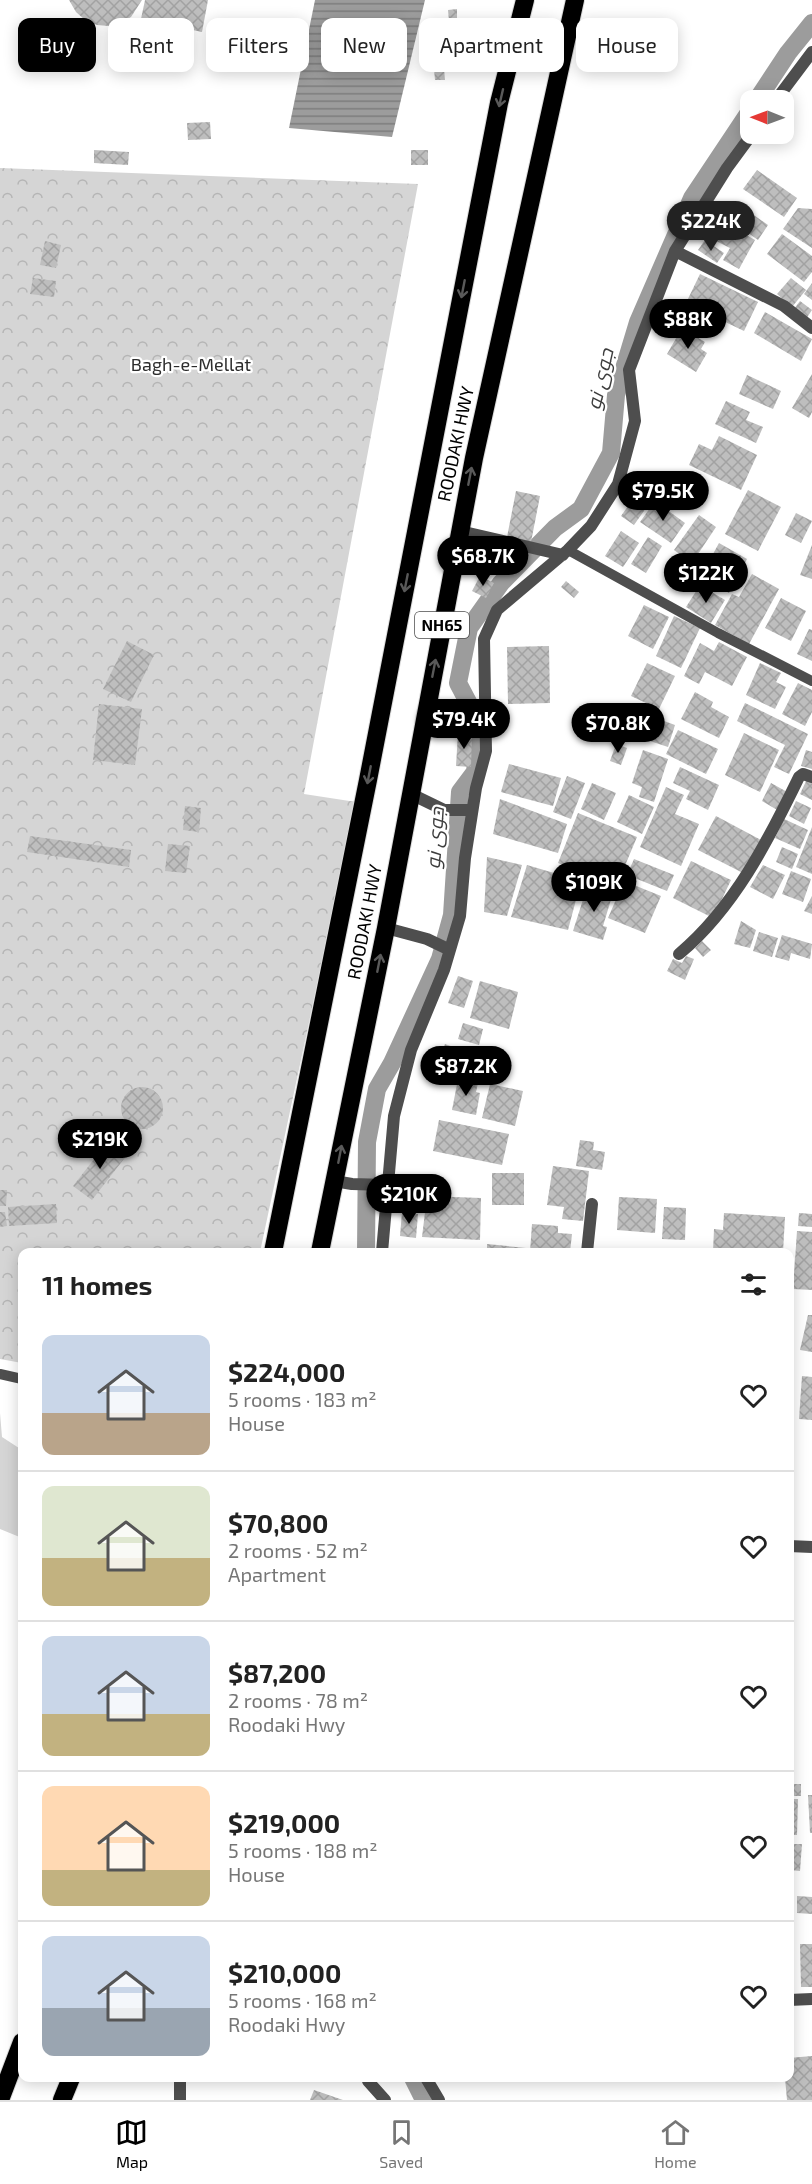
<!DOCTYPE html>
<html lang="en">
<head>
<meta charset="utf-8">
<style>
	:root { --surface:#fff; --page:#f6f6f6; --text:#222; --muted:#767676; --line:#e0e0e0; --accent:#000 }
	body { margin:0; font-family:"Exo 2",Cairo,sans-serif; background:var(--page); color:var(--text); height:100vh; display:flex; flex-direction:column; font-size:22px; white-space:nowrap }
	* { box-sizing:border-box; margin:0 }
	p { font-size:20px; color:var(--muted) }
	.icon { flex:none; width:33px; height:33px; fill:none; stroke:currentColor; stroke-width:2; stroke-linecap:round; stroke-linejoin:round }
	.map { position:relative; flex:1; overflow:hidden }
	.details { position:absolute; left:18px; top:1248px; width:776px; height:834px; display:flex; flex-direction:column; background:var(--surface); border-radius:12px; box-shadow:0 3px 15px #0003 }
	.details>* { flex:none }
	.top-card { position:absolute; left:18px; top:18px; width:777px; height:54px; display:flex; gap:12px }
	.needle { width:39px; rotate:271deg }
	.fabs { position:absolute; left:740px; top:90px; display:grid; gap:12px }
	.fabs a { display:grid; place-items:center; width:54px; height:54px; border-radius:12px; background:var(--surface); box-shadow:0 3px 15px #0003; font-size:30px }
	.price { position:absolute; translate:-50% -51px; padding:0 14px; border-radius:21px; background:var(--accent); color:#fff; font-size:20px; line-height:39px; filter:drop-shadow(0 2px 3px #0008) }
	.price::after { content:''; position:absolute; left:50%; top:36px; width:18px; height:14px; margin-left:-9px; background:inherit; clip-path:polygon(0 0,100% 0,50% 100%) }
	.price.active { background:#222; color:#fff }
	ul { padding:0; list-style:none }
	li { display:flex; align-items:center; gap:18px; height:150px; padding:0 24px }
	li+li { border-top:2px solid var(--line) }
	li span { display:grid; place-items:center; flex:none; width:168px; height:120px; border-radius:12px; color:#555 }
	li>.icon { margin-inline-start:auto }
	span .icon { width:72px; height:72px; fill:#fffc; stroke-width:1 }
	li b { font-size:26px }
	h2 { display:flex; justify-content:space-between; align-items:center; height:72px; padding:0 24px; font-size:26px }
	.tag { padding:0 21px; border-radius:12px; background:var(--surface); box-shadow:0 3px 15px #0003; font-size:21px; line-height:54px }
	.tag.active { background:var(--accent); color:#fff }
	.dock { display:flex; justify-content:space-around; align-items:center; height:84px; border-top:2px solid var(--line); background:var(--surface); font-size:16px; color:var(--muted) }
	.dock a { display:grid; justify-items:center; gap:3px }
	.dock .active { color:var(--accent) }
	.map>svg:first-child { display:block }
</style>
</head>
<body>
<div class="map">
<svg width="812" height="2100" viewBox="0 0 812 2100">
	<defs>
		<pattern id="park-crowns" width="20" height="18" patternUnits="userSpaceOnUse" patternTransform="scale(1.5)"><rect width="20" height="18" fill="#d5d5d5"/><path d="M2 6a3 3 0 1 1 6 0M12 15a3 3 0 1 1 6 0" fill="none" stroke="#b5b5b5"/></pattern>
		<pattern id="water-rules" width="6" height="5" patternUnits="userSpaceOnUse" patternTransform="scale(1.5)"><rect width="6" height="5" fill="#9c9c9c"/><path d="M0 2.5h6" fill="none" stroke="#7d7d7d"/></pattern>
		<pattern id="building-cross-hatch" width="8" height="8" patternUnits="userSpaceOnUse" patternTransform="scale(1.5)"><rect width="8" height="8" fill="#bebebe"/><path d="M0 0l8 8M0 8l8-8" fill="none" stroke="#a2a2a2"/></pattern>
	</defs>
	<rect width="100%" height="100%" fill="#fff"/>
	<path fill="#d5d5d5" d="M 0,1413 L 2,1437 L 22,1450 L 22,1538 L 0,1529 Z"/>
	<path fill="url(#park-crowns)" d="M 0,168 L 418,184 L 304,794 L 356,802 L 260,1252 L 22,1252 L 22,1363 L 0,1359 Z"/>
	<path fill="url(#water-rules)" d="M 315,0 L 425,0 L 392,137 L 289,128 Z"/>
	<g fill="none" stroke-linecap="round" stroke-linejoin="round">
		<path stroke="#9c9c9c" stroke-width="18" d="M 757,100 L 788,53 L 812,23
			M 366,1252 L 367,1142 L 377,1089 L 392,1063 L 440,959 L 452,915 L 460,792 L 475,772 L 480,725 L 458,683 L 469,628 L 501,583 L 555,528 L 581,509 L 611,453 L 616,395 L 638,322 L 692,198 L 750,111
			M 413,2078 L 424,2100"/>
	</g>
	<path fill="url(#building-cross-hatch)" d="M 69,0 L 142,0 L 131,17 L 120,23 L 109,26 L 97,25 L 85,20 L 76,12 Z
		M 145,0 L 208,0 L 202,32 L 141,19 Z
		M 457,9 L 457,21 L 449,21 L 448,10 Z
		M 440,38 L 449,38 L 449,48 L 440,48 Z
		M 434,69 L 444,69 L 445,80 L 435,80 Z
		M 210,122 L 211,139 L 188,140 L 187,123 Z
		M 94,150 L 129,152 L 128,165 L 94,163 Z
		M 411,150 L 428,150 L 428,165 L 411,165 Z
		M 757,170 L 797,198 L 784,217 L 743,189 Z
		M 735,202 L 768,225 L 758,240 L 725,216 Z
		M 798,208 L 812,209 L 812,248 L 783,229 Z
		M 724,222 L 755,240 L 739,269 L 723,260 L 730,248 L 714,240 Z
		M 782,234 L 812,256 L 812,272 L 804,282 L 767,254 Z
		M 705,240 L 724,253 L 717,263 L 698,250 Z
		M 45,241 L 61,245 L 56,268 L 40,265 Z
		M 700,274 L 758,302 L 744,331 L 686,303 Z
		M 33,278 L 56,281 L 54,297 L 30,294 Z
		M 791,278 L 806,290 L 792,307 L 777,294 Z
		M 812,283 L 812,300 L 804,294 Z
		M 800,301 L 812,310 L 806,319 L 794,309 Z
		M 765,312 L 812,339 L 801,361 L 754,333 Z
		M 682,328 L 705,342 L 701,349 L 707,353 L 696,372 L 667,354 Z
		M 812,374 L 812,412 L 809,418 L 792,408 Z
		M 747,375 L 781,391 L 773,409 L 739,394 Z
		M 726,401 L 750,412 L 746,420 L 763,427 L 756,443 L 715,424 Z
		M 719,436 L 757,455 L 741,490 L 689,465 L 699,444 L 712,450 Z
		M 748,490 L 781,507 L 758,551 L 725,534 Z
		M 516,491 L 540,496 L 531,542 L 507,537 Z
		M 633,499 L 646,508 L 634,525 L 621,516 Z
		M 655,501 L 685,523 L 671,543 L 640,522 Z
		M 796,513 L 812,521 L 801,543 L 785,535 Z
		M 699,515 L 716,527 L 692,563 L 674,550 Z
		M 621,531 L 639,543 L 623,567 L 605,556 Z
		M 648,537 L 662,546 L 646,573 L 631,564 Z
		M 719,543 L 747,559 L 729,593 L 695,572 L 701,558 L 708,563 Z
		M 812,545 L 812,579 L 800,575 Z
		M 752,574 L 779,589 L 749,644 L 715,625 L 732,594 L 739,597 Z
		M 480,576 L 494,583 L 486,598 L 472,591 Z
		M 566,581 L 579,592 L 574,598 L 561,587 Z
		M 700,585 L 725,600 L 711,623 L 686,607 Z
		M 781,598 L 806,611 L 791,641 L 765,628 Z
		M 644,605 L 669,617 L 653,649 L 628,636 Z
		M 674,616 L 700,628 L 681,668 L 656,656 Z
		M 809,629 L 812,630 L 812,661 L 797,654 Z
		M 127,641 L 154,655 L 131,702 L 103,689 Z
		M 719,642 L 747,657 L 732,686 L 705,672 L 699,684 L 684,676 L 700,643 L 714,651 Z
		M 549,646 L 550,703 L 508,704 L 507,647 Z
		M 647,663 L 675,676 L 659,709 L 631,696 Z
		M 760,663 L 781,673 L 776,682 L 786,687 L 775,709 L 746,695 Z
		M 798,683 L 812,690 L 812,712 L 805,726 L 782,714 Z
		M 695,692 L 713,702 L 711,707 L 729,717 L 719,738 L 681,719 Z
		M 745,703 L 808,734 L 789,774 L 774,767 L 785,745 L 737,721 Z
		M 99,704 L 142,709 L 135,765 L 93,760 Z
		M 644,709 L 658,713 L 656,718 L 675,725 L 668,747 L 635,736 Z
		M 678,730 L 718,749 L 706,774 L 666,754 Z
		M 458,733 L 472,734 L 471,767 L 456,766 Z
		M 744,733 L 779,750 L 760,792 L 725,775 Z
		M 616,744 L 627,748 L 621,765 L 610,761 Z
		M 643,750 L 668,759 L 654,802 L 639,797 L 642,787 L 632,783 Z
		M 806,750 L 812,752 L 812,769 L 801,766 Z
		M 509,764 L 561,778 L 553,806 L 501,792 Z
		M 680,767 L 719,785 L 708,810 L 686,799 L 690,791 L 673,783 Z
		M 567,776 L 585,783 L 571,819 L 553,812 Z
		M 808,777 L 812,779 L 812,800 L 800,794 Z
		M 592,783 L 616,793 L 604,820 L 581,809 Z
		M 771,783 L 789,793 L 779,811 L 762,801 Z
		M 666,787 L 684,795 L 675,814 L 699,824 L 681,866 L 640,847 Z
		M 629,795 L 654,807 L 642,834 L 617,822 Z
		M 500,799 L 567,824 L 558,853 L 493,834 Z
		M 796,801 L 811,808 L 804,824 L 789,816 Z
		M 185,806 L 201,808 L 199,832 L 183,830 Z
		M 578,813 L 637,837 L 616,887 L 558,863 Z
		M 716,816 L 761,840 L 743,873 L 698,850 Z
		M 784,819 L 808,830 L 800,849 L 775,838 Z
		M 812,827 L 812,874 L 796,867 Z
		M 30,836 L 131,850 L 129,867 L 27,852 Z
		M 168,844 L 190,846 L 186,873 L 165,871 Z
		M 782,847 L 798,854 L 792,869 L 776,862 Z
		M 487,857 L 522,865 L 507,916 L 484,912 Z
		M 634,859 L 674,875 L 667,891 L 627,875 Z
		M 691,861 L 731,880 L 713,918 L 673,898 Z
		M 527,865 L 581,881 L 568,930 L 511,917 Z
		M 763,865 L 785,875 L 773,899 L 750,887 Z
		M 791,871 L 811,879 L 803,902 L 782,894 Z
		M 624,881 L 661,896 L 645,933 L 608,918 Z
		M 588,884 L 613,893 L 603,926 L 607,927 L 603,940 L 573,931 Z
		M 812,896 L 812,914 L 804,911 Z
		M 741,921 L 756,930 L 750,948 L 734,944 Z
		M 759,932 L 778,938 L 772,957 L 753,951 Z
		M 782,935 L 812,944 L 810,959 L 791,953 L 789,961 L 775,957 Z
		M 702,941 L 711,950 L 703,957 L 695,948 Z
		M 686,956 L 694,959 L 685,980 L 667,971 L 673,959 L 682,963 Z
		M 458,976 L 473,981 L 464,1008 L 448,1003 Z
		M 480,981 L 518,992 L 509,1029 L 470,1018 Z
		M 463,1023 L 483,1029 L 479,1045 L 458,1039 Z
		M 445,1044 L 459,1049 L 452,1067 L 438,1062 Z
		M 458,1079 L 478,1083 L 476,1092 L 480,1093 L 476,1115 L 452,1110 Z
		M 490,1084 L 523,1091 L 515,1126 L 482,1118 Z
		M121 1108a21 21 0 1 1 42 0a21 21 0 1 1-42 0Z
		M 439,1120 L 509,1134 L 502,1165 L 433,1151 Z
		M 109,1140 L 127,1155 L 92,1200 L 73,1186 Z
		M 580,1140 L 594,1142 L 593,1150 L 605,1152 L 602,1170 L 576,1166 Z
		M 553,1166 L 589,1171 L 583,1221 L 562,1219 L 564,1207 L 547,1205 Z
		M 492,1173 L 524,1173 L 524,1205 L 492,1205 Z
		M 0,1190 L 7,1190 L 6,1206 L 0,1206 Z
		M 427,1196 L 481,1198 L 480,1240 L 422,1237 Z
		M 619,1197 L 657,1199 L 655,1233 L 617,1230 Z
		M 56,1204 L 57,1223 L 9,1226 L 8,1207 Z
		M 664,1207 L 686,1208 L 685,1240 L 662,1239 Z
		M 0,1212 L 5,1212 L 7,1226 L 0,1227 Z
		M 402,1212 L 418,1214 L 416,1238 L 400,1236 Z
		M 724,1213 L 785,1217 L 783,1252 L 713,1252 L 714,1229 L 723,1230 Z
		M 799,1213 L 812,1214 L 812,1227 L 798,1226 Z
		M 532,1224 L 558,1226 L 558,1233 L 572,1234 L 570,1252 L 530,1252 Z
		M 797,1231 L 812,1232 L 812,1290 L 793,1289 Z
		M 487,1244 L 526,1248 L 525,1252 L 487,1252 Z
		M 808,1315 L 812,1315 L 812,1352 L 800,1350 Z
		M 802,1376 L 812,1377 L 812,1420 L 799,1419 Z
		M 789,1784 L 801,1784 L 801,1796 L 789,1796 Z
		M 808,1795 L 812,1795 L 812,1833 L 810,1833 Z
		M 789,1799 L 798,1799 L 797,1835 L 789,1835 Z
		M 789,1844 L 802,1844 L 800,1871 L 789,1870 Z
		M 797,1896 L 812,1897 L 812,1914 L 797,1913 Z
		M 789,1902 L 793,1902 L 794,1928 L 789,1928 Z
		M 800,1944 L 812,1944 L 812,1987 L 801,1987 Z
		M 812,2056 L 812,2100 L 787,2100 L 785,2078 L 789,2078 L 789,2058 Z
		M 314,2090 L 343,2100 L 310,2100 Z"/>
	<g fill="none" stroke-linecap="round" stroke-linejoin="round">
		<g stroke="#dbdbdb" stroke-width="20">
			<path id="highway" d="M 273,1252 L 368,780 L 499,103 L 525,0
				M 320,1252 L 386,928 L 474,458 L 575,0
				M 0,2100 L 22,2042
				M 62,2100 L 71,2078"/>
		</g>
		<path stroke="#4e4e4e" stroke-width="10" d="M 568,550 L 718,633 L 812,681
			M 0,1374 L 22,1379"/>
		<path stroke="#4e4e4e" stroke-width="12" d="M 776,100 L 812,52
			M 675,251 L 784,306 L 812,328
			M 460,531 L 563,555
			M 411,794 L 444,810 L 472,810
			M 386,928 L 427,939 L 450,950
			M 679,954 C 734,908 768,841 799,777 L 803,774 L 812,777
			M 334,1181 L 352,1184 L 387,1185
			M 382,1252 L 394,1116 L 411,1050 L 444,970 L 460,916 L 465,858 L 476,788 L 486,751 L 484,639 L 497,610 L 568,550 L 591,526 L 618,484 L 635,421 L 629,370 L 675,251 L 727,168 L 752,134
			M 587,1252 L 592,1204
			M 789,1546 L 812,1547
			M 789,2000 L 812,1999
			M 180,2078 L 180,2100
			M 426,2078 L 439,2100
			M 368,2081 L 385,2100"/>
		<use href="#highway" stroke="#000" stroke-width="18"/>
	</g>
	<defs><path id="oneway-shaft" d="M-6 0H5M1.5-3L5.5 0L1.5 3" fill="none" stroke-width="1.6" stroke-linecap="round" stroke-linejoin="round" transform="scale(1.5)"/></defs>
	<g stroke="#595959">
		<use href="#oneway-shaft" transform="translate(501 98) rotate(103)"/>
		<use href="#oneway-shaft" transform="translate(463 289) rotate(101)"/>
		<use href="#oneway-shaft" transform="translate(470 476) rotate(-79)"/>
		<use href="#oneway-shaft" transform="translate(406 583) rotate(101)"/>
		<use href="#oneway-shaft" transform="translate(434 668) rotate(-79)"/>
		<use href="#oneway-shaft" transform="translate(369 775) rotate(101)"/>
		<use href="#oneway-shaft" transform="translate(379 963) rotate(-79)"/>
		<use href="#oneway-shaft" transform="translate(340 1154) rotate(-79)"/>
	</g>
	<g text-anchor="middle" stroke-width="4.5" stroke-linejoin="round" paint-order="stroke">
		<rect fill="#fff" stroke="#4c4c4c" stroke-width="1.5" x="415" y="612" width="54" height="26" rx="4.5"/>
		<g font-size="16" font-weight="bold" fill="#000">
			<text x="442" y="631">NH65</text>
		</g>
		<g font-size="18" fill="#2c2c2c" stroke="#fff">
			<text x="191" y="371">Bagh-e-Mellat</text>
		</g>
		<g font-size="18" fill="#000" stroke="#fff">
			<text transform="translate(456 444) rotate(-78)" y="6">ROODAKI HWY</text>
			<text transform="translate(365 922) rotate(-79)" y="6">ROODAKI HWY</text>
		</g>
		<g font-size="20" font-style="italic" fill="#3d3d3d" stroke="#fff">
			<text transform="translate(600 379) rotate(-77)" y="7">جوی نو</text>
			<text transform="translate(435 838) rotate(-86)" y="7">جوی نو</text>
		</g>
	</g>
</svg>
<div class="fabs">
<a><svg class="needle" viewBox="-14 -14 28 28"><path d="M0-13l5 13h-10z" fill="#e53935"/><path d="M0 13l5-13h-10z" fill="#767676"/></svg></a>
</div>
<b class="price active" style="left:711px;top:252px">$224K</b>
<b class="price" style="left:688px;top:350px">$88K</b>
<b class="price" style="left:663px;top:522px">$79.5K</b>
<b class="price" style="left:483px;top:587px">$68.7K</b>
<b class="price" style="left:706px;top:604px">$122K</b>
<b class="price" style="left:464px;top:750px">$79.4K</b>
<b class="price" style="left:618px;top:754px">$70.8K</b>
<b class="price" style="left:594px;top:913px">$109K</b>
<b class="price" style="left:466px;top:1097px">$87.2K</b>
<b class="price" style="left:100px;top:1170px">$219K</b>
<b class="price" style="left:409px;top:1225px">$210K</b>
<div class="top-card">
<a class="tag active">Buy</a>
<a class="tag">Rent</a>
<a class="tag">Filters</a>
<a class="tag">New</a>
<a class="tag">Apartment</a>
<a class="tag">House</a>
</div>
<section class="details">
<h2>11 homes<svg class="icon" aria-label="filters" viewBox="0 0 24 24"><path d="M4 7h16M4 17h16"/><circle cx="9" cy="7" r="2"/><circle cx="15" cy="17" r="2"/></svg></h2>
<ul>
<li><span style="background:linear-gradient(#c9d6e8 65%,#b9a48a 0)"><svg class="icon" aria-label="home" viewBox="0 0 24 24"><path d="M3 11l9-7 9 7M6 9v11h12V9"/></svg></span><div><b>$224,000</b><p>5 rooms · 183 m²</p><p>House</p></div><svg class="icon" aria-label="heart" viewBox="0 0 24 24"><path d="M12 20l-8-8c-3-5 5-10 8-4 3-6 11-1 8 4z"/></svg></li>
<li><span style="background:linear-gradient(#dfe7d0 60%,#c2b280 0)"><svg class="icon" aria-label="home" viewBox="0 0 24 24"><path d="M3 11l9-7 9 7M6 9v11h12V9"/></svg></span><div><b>$70,800</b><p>2 rooms · 52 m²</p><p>Apartment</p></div><svg class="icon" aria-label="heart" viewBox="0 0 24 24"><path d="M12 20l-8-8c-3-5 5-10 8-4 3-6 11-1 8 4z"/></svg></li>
<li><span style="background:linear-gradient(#c9d6e8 65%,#c2b280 0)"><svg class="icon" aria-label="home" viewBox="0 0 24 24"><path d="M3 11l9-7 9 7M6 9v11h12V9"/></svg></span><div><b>$87,200</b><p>2 rooms · 78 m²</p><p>Roodaki Hwy</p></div><svg class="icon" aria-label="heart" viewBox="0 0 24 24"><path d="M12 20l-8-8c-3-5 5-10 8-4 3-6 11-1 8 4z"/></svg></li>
<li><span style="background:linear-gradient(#ffd9b3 70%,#c2b280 0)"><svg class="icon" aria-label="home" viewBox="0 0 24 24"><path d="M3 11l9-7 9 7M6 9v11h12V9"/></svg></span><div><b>$219,000</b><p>5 rooms · 188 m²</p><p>House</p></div><svg class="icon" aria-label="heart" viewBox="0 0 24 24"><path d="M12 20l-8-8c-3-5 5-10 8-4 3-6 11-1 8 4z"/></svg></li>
<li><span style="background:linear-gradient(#c9d6e8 60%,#9aa5b1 0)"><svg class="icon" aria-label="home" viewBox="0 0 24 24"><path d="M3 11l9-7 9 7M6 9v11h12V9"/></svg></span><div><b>$210,000</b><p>5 rooms · 168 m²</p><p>Roodaki Hwy</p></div><svg class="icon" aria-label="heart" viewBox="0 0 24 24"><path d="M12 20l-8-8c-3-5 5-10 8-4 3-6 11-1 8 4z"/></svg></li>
</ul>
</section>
</div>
<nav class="dock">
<a class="active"><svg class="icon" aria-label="map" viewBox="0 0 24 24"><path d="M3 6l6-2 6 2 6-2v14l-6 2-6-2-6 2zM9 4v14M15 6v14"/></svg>Map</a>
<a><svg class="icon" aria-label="saved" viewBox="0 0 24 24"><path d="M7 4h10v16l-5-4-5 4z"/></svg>Saved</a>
<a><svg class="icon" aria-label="home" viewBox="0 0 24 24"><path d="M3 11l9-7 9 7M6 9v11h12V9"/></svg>Home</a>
</nav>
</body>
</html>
